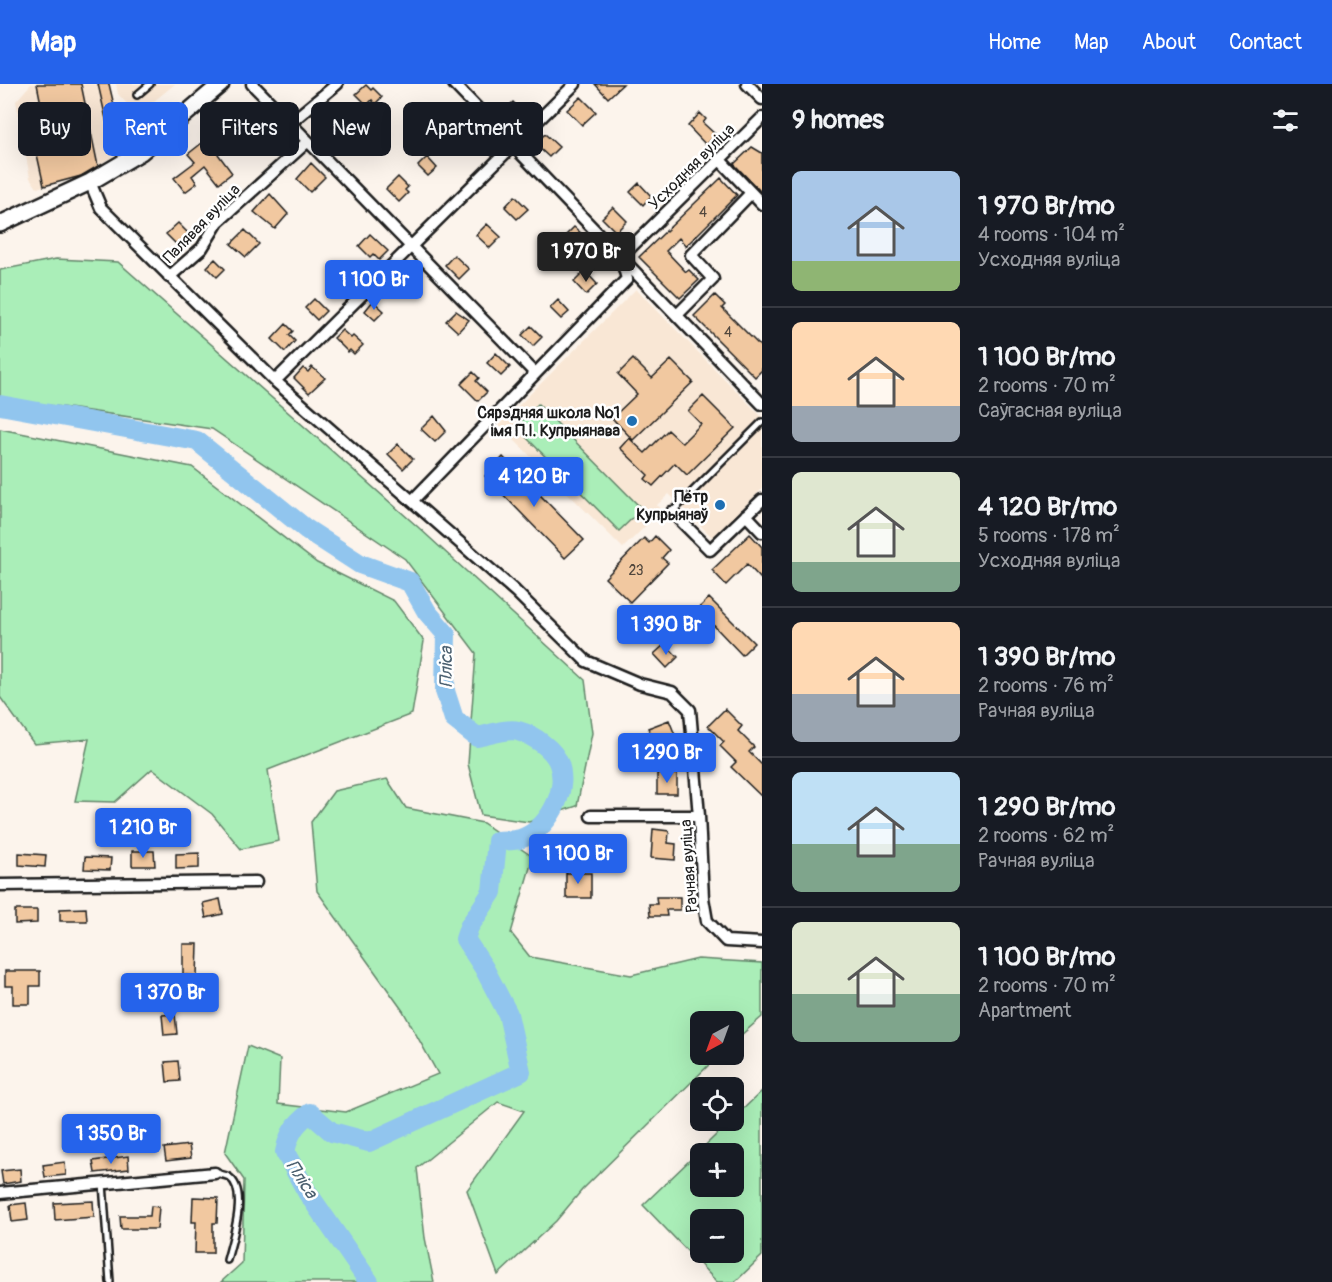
<!DOCTYPE html>
<html lang="en">
<head>
<meta charset="utf-8">
<style>
	:root { --surface:#171b24; --page:#20242c; --text:#f1f3f6; --muted:#9ea1a6; --line:#363941; --accent:#2563eb }
	body { margin:0; font-family:Pangolin,sans-serif; background:var(--page); color:var(--text); height:100vh; display:flex; flex-direction:column; font-size:22px; white-space:nowrap }
	* { box-sizing:border-box; margin:0 }
	p { font-size:20px; color:var(--muted) }
	.icon { flex:none; width:33px; height:33px; fill:none; stroke:currentColor; stroke-width:2; stroke-linecap:round; stroke-linejoin:round }
	.map { position:relative; flex:1; overflow:hidden }
	.details { display:flex; flex-direction:column; background:var(--surface); width:570px }
	.details>* { flex:none }
	.top-card { position:absolute; left:18px; top:18px; width:570px; height:54px; display:flex; gap:12px }
	.needle { width:39px; rotate:221deg }
	.buttons { position:absolute; left:690px; top:927px; display:grid; gap:12px }
	.buttons a { display:grid; place-items:center; width:54px; height:54px; border-radius:9px; background:var(--surface); box-shadow:0 6px 24px #0002; font-size:30px }
	.price { position:absolute; translate:-50% -51px; padding:0 14px; border-radius:6px; background:var(--accent); color:#fff; font-size:20px; line-height:39px; filter:drop-shadow(0 2px 3px #0008) }
	.price::after { content:''; position:absolute; left:50%; top:36px; width:18px; height:14px; margin-left:-9px; background:inherit; clip-path:polygon(0 0,100% 0,50% 100%) }
	.price.active { background:#222; color:#fff }
	ul { padding:0; list-style:none }
	li { display:flex; align-items:center; gap:18px; height:150px; padding:0 30px }
	li+li { border-top:2px solid var(--line) }
	li span { display:grid; place-items:center; flex:none; width:168px; height:120px; border-radius:9px; color:#555 }
	li>.icon { margin-inline-start:auto }
	span .icon { width:72px; height:72px; fill:#fffc; stroke-width:1 }
	li b { font-size:26px }
	h2 { display:flex; justify-content:space-between; align-items:center; height:72px; padding:0 30px; font-size:26px }
	.tag { padding:0 21px; border-radius:9px; background:var(--surface); box-shadow:0 6px 24px #0002; font-size:21px; line-height:54px }
	.tag.active { background:var(--accent); color:#fff }
	header { display:flex; align-items:center; gap:36px; box-sizing:border-box; height:84px; padding:0 30px; background:var(--accent); color:#fff }
	header strong { font-size:28px }
	nav { display:flex; gap:33px; margin-inline-start:auto; font-size:21px }
	main { display:flex; flex:1; min-height:0 }
	.map>svg:first-child { display:block }
</style>
</head>
<body>
<header>
<strong>Map</strong>
<nav><a>Home</a><a>Map</a><a>About</a><a>Contact</a></nav>
</header>
<main>
<div class="map">
<svg width="762" height="1198" viewBox="0 0 762 1198">
	<rect width="100%" height="100%" fill="#fcf4ec"/>
	<filter id="ink" filterUnits="userSpaceOnUse"><feTurbulence type="fractalNoise" baseFrequency=".0167" numOctaves="2"/><feDisplacementMap in="SourceGraphic" scale="12" xChannelSelector="R" yChannelSelector="G"/><feConvolveMatrix kernelMatrix="1 2 1 2 8 2 1 2 1" color-interpolation-filters="sRGB"/></filter>
	<g filter="url(#ink)">
		<path fill="#f9e7d5" d="M 31,0 L 109,0 L 124,64 L 86,90 L 37,104 L 30,94 L 16,17 Z
			M 116,0 L 175,0 L 137,31 L 118,10 Z
			M 636,205 L 762,333 L 762,405 L 713,454 L 669,410 L 657,421 L 661,427 L 623,464 L 499,341 Z"/>
		<path fill="#aaeeb8" stroke="#63856a" stroke-width="1.5" fill-rule="evenodd" d="M 56,175 L 118,178 L 418,443 L 585,596 L 592,649 L 577,722 L 529,738 L 481,731 L 468,680 L 476,569 L 405,475 L 212,345 L 0,314 L 0,186 Z
			M 538,320 L 642,425 L 619,447 L 516,343 Z
			M 0,345 L 192,383 L 317,479 L 394,517 L 424,557 L 412,630 L 268,686 L 279,757 L 241,765 L 212,730 L 152,685 L 115,718 L 75,717 L 89,655 L 34,660 L 0,613 Z
			M 387,695 L 406,724 L 483,739 L 533,773 L 511,849 L 530,873 L 631,891 L 698,875 L 762,879 L 762,933 L 734,957 L 734,938 L 700,938 L 700,970 L 719,971 L 582,1106 L 556,1137 L 498,1191 L 467,1106 L 524,1027 L 498,1018 L 417,1084 L 425,1154 L 434,1198 L 221,1198 L 242,1179 L 244,1096 L 225,1069 L 248,962 L 280,975 L 278,1020 L 346,1028 L 438,990 L 403,927 L 317,807 L 311,738 L 334,707 Z
			M 762,1007 L 762,1172 L 735,1198 L 717,1198 L 643,1121 ZM 700,1070 L 734,1070 L 734,1102 L 700,1102 ZM 700,1136 L 734,1136 L 734,1168 L 700,1168 Z"/>
		<g fill="none" stroke-linecap="round" stroke-linejoin="round">
			<path stroke="#91c5ee" stroke-width="20" d="M 0,321 L 197,357 L 306,445 L 360,480 L 410,498 L 427,528 L 446,550 L 445,607 L 454,635 L 477,653 C 488,651 508,644 518,647 C 533,651 554,665 559,680 C 569,708 547,747 520,755 C 513,757 504,756 497,757 L 492,808 L 469,843 L 465,855 L 484,884 L 508,930 L 521,988 L 369,1058 L 332,1048 L 310,1029 C 295,1040 289,1049 285,1068 L 307,1108 L 369,1198"/>
		</g>
		<path fill="#f1c8a0" stroke="#1c1c1c" stroke-width="1.5" d="M 37,0 L 81,0 L 98,82 L 81,92 L 44,102 L 36,66 L 50,62 L 47,46 L 33,49 L 28,22 L 41,20 Z
			M 98,0 L 109,0 L 124,64 L 113,66 Z
			M 595,0 L 623,0 L 608,14 Z
			M 366,1 L 371,6 L 373,4 L 382,13 L 375,20 L 372,16 L 367,21 L 356,10 Z
			M 581,13 L 596,28 L 582,41 L 567,26 Z
			M 513,18 L 527,32 L 514,46 L 508,40 L 506,42 L 494,31 L 501,24 L 504,27 Z
			M 700,29 L 706,35 L 703,39 L 716,51 L 706,61 L 688,42 Z
			M 256,34 L 265,46 L 255,54 L 258,57 L 249,65 L 235,48 Z
			M 330,34 L 343,47 L 332,57 L 320,44 Z
			M 455,44 L 467,55 L 457,67 L 445,56 Z
			M 545,50 L 559,63 L 549,73 L 535,60 Z
			M 207,55 L 232,89 L 219,99 L 205,81 L 192,92 L 197,99 L 185,108 L 174,94 L 195,78 L 188,70 Z
			M 752,63 L 762,69 L 762,109 L 734,80 Z
			M 427,73 L 437,84 L 428,92 L 418,82 Z
			M 311,79 L 325,93 L 310,108 L 297,95 Z
			M 398,93 L 408,103 L 405,106 L 408,109 L 399,118 L 386,105 Z
			M 721,94 L 737,111 L 686,162 L 679,154 L 666,167 L 686,188 L 689,186 L 699,196 L 680,214 L 639,173 Z
			M 639,99 L 651,112 L 643,121 L 630,108 Z
			M 270,110 L 288,130 L 275,145 L 254,128 Z
			M 515,112 L 528,125 L 517,135 L 505,123 Z
			M 613,123 L 627,137 L 616,148 L 602,134 Z
			M 178,139 L 190,151 L 178,162 L 166,150 Z
			M 487,140 L 501,153 L 490,164 L 476,151 Z
			M 574,143 L 590,157 L 579,169 L 563,154 Z
			M 245,146 L 259,160 L 246,173 L 231,160 Z
			M 370,150 L 388,167 L 379,176 L 373,170 L 370,173 L 359,162 Z
			M 454,171 L 469,185 L 459,195 L 445,181 Z
			M 215,175 L 225,185 L 217,193 L 207,183 Z
			M 346,181 L 358,196 L 346,209 L 332,195 Z
			M 408,184 L 422,199 L 410,211 L 396,196 Z
			M 585,187 L 597,200 L 586,211 L 574,198 Z
			M 715,211 L 725,221 L 722,224 L 762,264 L 762,286 L 755,293 L 694,232 Z
			M 314,215 L 326,227 L 317,236 L 305,224 Z
			M 558,216 L 569,228 L 561,235 L 550,224 Z
			M 373,217 L 384,227 L 375,236 L 365,227 Z
			M 456,227 L 469,236 L 458,248 L 446,237 Z
			M 286,240 L 293,247 L 289,251 L 295,257 L 285,268 L 272,255 Z
			M 531,242 L 542,253 L 533,262 L 522,251 Z
			M 342,246 L 351,254 L 353,252 L 363,261 L 354,270 L 350,266 L 348,268 L 334,254 Z
			M 496,269 L 510,283 L 501,292 L 487,279 Z
			M 633,275 L 652,294 L 671,276 L 693,298 L 633,356 L 612,334 L 637,310 L 618,290 Z
			M 312,283 L 325,294 L 309,309 L 294,294 L 303,284 L 308,288 Z
			M 473,288 L 479,294 L 476,297 L 487,308 L 478,317 L 461,300 Z
			M 703,312 L 735,344 L 687,391 L 675,379 L 653,402 L 645,395 L 648,391 L 620,364 L 629,354 L 645,369 L 668,346 L 682,359 L 701,340 L 688,327 Z
			M 434,332 L 446,347 L 435,358 L 421,345 Z
			M 398,360 L 413,375 L 403,385 L 388,370 Z
			M 503,373 L 584,456 L 565,474 L 485,392 Z
			M 750,450 L 762,463 L 762,496 L 747,480 L 726,501 L 712,486 Z
			M 655,452 L 669,466 L 662,474 L 668,479 L 630,518 L 605,494 L 644,454 L 649,459 Z
			M 709,514 L 754,559 L 742,571 L 698,525 Z
			M 665,560 L 678,573 L 667,584 L 654,570 Z
			M 725,625 L 742,642 L 738,647 L 754,663 L 749,668 L 762,681 L 762,713 L 731,683 L 736,678 L 720,662 L 724,658 L 708,642 Z
			M 669,636 L 675,651 L 662,656 L 663,660 L 651,664 L 647,655 L 652,653 L 648,644 Z
			M 657,690 L 677,690 L 677,710 L 657,710 Z
			M 653,745 L 669,747 L 668,759 L 676,760 L 675,776 L 651,774 Z
			M 132,767 L 154,767 L 155,782 L 132,782 Z
			M 19,769 L 46,771 L 45,783 L 19,781 Z
			M 199,769 L 199,784 L 176,785 L 176,770 Z
			M 85,773 L 111,774 L 110,786 L 84,785 Z
			M 566,789 L 591,789 L 591,814 L 566,814 Z
			M 656,813 L 680,813 L 680,826 L 666,826 L 667,832 L 650,832 L 649,820 L 657,820 Z
			M 220,815 L 223,830 L 206,834 L 203,819 Z
			M 86,824 L 87,837 L 60,837 L 60,825 Z
			M 15,826 L 37,826 L 37,839 L 15,840 Z
			M 183,860 L 198,860 L 197,892 L 183,891 Z
			M 5,887 L 40,887 L 40,902 L 30,902 L 30,920 L 13,920 L 13,902 L 5,902 Z
			M 175,930 L 177,950 L 164,951 L 162,931 Z
			M 178,977 L 180,997 L 167,998 L 165,978 Z
			M 189,1061 L 191,1074 L 166,1077 L 164,1064 Z
			M 128,1072 L 129,1085 L 95,1089 L 93,1077 Z
			M 65,1078 L 66,1091 L 45,1093 L 43,1081 Z
			M 20,1085 L 21,1097 L 3,1100 L 1,1087 Z
			M 193,1113 L 218,1114 L 217,1139 L 213,1139 L 213,1169 L 195,1169 L 196,1138 L 192,1138 Z
			M 93,1117 L 94,1133 L 55,1136 L 54,1119 Z
			M 26,1119 L 28,1136 L 12,1138 L 10,1121 Z
			M 151,1122 L 159,1123 L 157,1145 L 121,1145 L 120,1132 L 150,1132 Z"/>
		<g fill="none" stroke-linecap="round" stroke-linejoin="round">
			<g stroke="#1c1c1c" stroke-width="10">
				<path id="lane" d="M 137,11 L 150,0
					M 672,428 L 762,338
					M 215,1089 C 219,1090 226,1091 229,1093 C 249,1107 232,1156 227,1176
					M 103,1099 L 110,1198"/>
			</g>
			<g stroke="#1c1c1c" stroke-width="15">
				<path id="street" d="M 252,0 L 534,288
					M 454,0 L 762,320
					M 747,0 L 762,15
					M 290,39 L 337,0
					M 719,75 L 762,120
					M 90,98 L 101,124 L 275,297 L 515,507 L 586,577 L 640,600 L 672,608 L 690,626 L 699,732 L 703,814 L 707,837 L 726,857 L 762,859
					M 169,193 L 202,164 L 218,138 L 307,58
					M 677,231 L 713,195 L 691,171 L 751,109
					M 275,297 L 575,0
					M 412,417 L 627,195 L 621,173 L 762,34
					M 672,428 L 710,466 L 762,416
					M 746,431 L 762,448
					M 591,732 L 699,732
					M 0,801 L 256,798
					M 0,1109 L 215,1089"/>
			</g>
			<g stroke="#1c1c1c" stroke-width="20">
				<path id="secondary" d="M 0,140 L 90,98 L 141,68 L 221,0"/>
			</g>
			<use href="#lane" stroke="#fff" stroke-width="5"/>
			<use href="#street" stroke="#fff" stroke-width="10"/>
			<use href="#secondary" stroke="#fff" stroke-width="15"/>
		</g>
	</g>
	<g fill="#1f6fb2" stroke="#fff" stroke-width="2">
		<circle cx="632" cy="337" r="6"/>
		<circle cx="720" cy="421" r="6"/>
	</g>
	<g text-anchor="middle" stroke-width="5" stroke-linejoin="round" paint-order="stroke">
		<g font-size="14" fill="#51473d">
			<text x="703" y="133">4</text>
			<text x="728" y="253">4</text>
			<text x="636" y="491">23</text>
		</g>
		<g font-size="16" fill="#1c1c1c" stroke="#fff">
			<text transform="translate(691 82) rotate(-45)" y="6">Усходняя вуліца</text>
			<text transform="translate(201 139) rotate(-46)" y="6">Палявая вуліца</text>
			<text transform="translate(688 782) rotate(-94)" y="6">Рачная вуліца</text>
		</g>
		<g font-size="16" font-weight="bold" fill="#1c1c1c" stroke="#fff" text-anchor="end">
			<text x="620" y="334">Сярэдняя школа №1<tspan x="620" dy="18">імя П.І. Купрыянава</tspan></text>
			<text x="708" y="418">Пётр<tspan x="708" dy="18">Купрыянаў</tspan></text>
		</g>
		<g font-size="18" font-style="italic" fill="#4b6070" stroke="#fff">
			<text transform="translate(446 583) rotate(-90)" y="6">Пліса</text>
			<text transform="translate(302 1095) rotate(57)" y="6">Пліса</text>
		</g>
	</g>
</svg>
<div class="buttons">
<a><svg class="needle" viewBox="-14 -14 28 28"><path d="M0-13l5 13h-10z" fill="#e53935"/><path d="M0 13l5-13h-10z" fill="#9ea1a6"/></svg></a>
<a><svg class="icon" aria-label="locate" viewBox="0 0 24 24"><circle cx="12" cy="12" r="6"/><path d="M12 2v4M12 18v4M2 12h4M18 12h4"/></svg></a>
<a>+</a>
<a>−</a>
</div>
<b class="price active" style="left:586px;top:199px">1 970 Br</b>
<b class="price" style="left:374px;top:227px">1 100 Br</b>
<b class="price" style="left:534px;top:424px">4 120 Br</b>
<b class="price" style="left:666px;top:572px">1 390 Br</b>
<b class="price" style="left:667px;top:700px">1 290 Br</b>
<b class="price" style="left:143px;top:775px">1 210 Br</b>
<b class="price" style="left:578px;top:801px">1 100 Br</b>
<b class="price" style="left:170px;top:940px">1 370 Br</b>
<b class="price" style="left:111px;top:1081px">1 350 Br</b>
<div class="top-card">
<a class="tag">Buy</a>
<a class="tag active">Rent</a>
<a class="tag">Filters</a>
<a class="tag">New</a>
<a class="tag">Apartment</a>
</div>
</div>
<section class="details">
<h2>9 homes<svg class="icon" aria-label="filters" viewBox="0 0 24 24"><path d="M4 7h16M4 17h16"/><circle cx="9" cy="7" r="2"/><circle cx="15" cy="17" r="2"/></svg></h2>
<ul>
<li><span style="background:linear-gradient(#a9c7e8 75%,#8fb573 0)"><svg class="icon" aria-label="home" viewBox="0 0 24 24"><path d="M3 11l9-7 9 7M6 9v11h12V9"/></svg></span><div><b>1 970 Br/mo</b><p>4 rooms · 104 m²</p><p>Усходняя вуліца</p></div></li>
<li><span style="background:linear-gradient(#ffd9b3 70%,#9aa5b1 0)"><svg class="icon" aria-label="home" viewBox="0 0 24 24"><path d="M3 11l9-7 9 7M6 9v11h12V9"/></svg></span><div><b>1 100 Br/mo</b><p>2 rooms · 70 m²</p><p>Саўгасная вуліца</p></div></li>
<li><span style="background:linear-gradient(#dfe7d0 75%,#7fa58c 0)"><svg class="icon" aria-label="home" viewBox="0 0 24 24"><path d="M3 11l9-7 9 7M6 9v11h12V9"/></svg></span><div><b>4 120 Br/mo</b><p>5 rooms · 178 m²</p><p>Усходняя вуліца</p></div></li>
<li><span style="background:linear-gradient(#ffd9b3 60%,#9aa5b1 0)"><svg class="icon" aria-label="home" viewBox="0 0 24 24"><path d="M3 11l9-7 9 7M6 9v11h12V9"/></svg></span><div><b>1 390 Br/mo</b><p>2 rooms · 76 m²</p><p>Рачная вуліца</p></div></li>
<li><span style="background:linear-gradient(#bfe0f5 60%,#7fa58c 0)"><svg class="icon" aria-label="home" viewBox="0 0 24 24"><path d="M3 11l9-7 9 7M6 9v11h12V9"/></svg></span><div><b>1 290 Br/mo</b><p>2 rooms · 62 m²</p><p>Рачная вуліца</p></div></li>
<li><span style="background:linear-gradient(#dfe7d0 60%,#7fa58c 0)"><svg class="icon" aria-label="home" viewBox="0 0 24 24"><path d="M3 11l9-7 9 7M6 9v11h12V9"/></svg></span><div><b>1 100 Br/mo</b><p>2 rooms · 70 m²</p><p>Apartment</p></div></li>
</ul>
</section>
</main>
</body>
</html>
